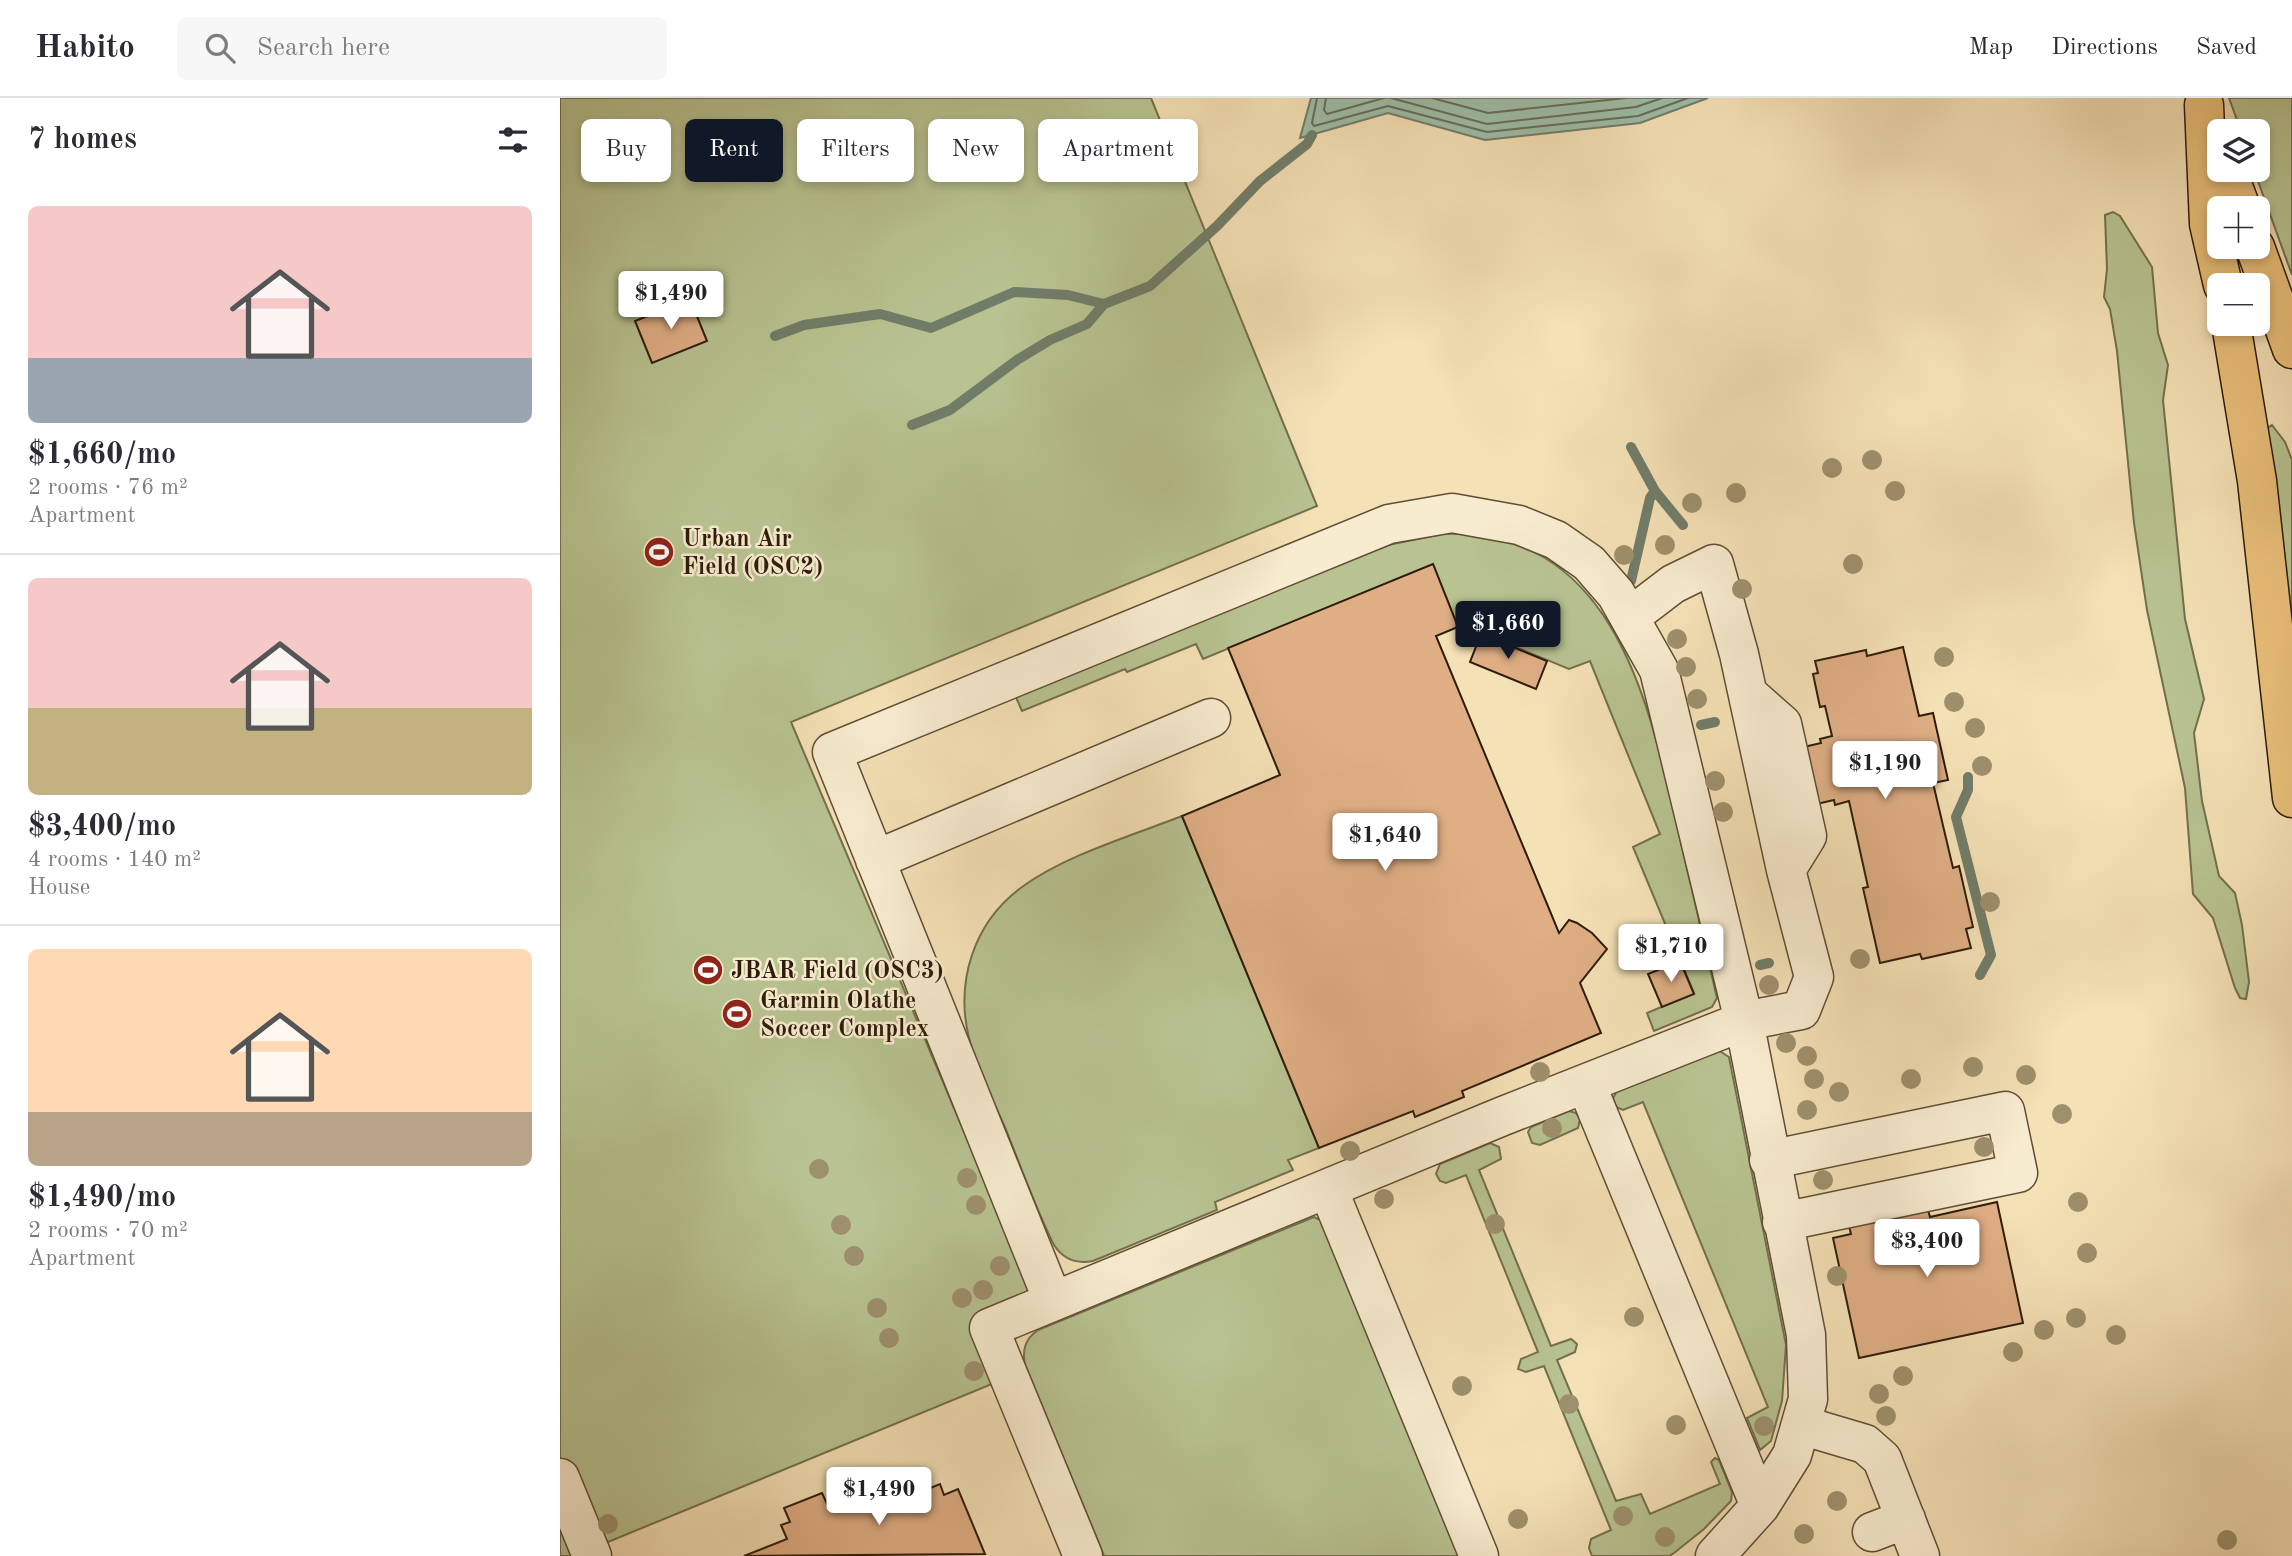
<!DOCTYPE html>
<html lang="en">
<head>
<meta charset="utf-8">
<style>
	:root { --surface:#fff; --page:#f7f7f7; --text:#2b2b33; --muted:#7c7c81; --line:#e1e1e2; --accent:#111827 }
	body { margin:0; font-family:"Old Standard TT",serif; background:var(--page); color:var(--text); height:100vh; display:flex; flex-direction:column; font-size:26px; white-space:nowrap }
	* { box-sizing:border-box; margin:0 }
	p { font-size:23px; color:var(--muted) }
	.icon { flex:none; width:38px; height:38px; fill:none; stroke:currentColor; stroke-width:2; stroke-linecap:round; stroke-linejoin:round }
	.map { position:relative; flex:1; overflow:hidden }
	.drawer { display:flex; flex-direction:column; background:var(--surface); width:560px }
	.drawer>* { flex:none }
	.banner { position:absolute; left:21px; top:21px; width:665px; height:63px; display:flex; gap:14px }
	.tools { position:absolute; left:1647px; top:21px; display:grid; gap:14px }
	.tools a { display:grid; place-items:center; width:63px; height:63px; border-radius:10px; background:var(--surface); box-shadow:0 4px 10px #0003; font-size:35px }
	.price { position:absolute; translate:-50% -60px; padding:0 16px; border-radius:7px; background:#fff; color:#222; font-size:23px; line-height:46px; filter:drop-shadow(0 2px 4px #0008) }
	.price::after { content:''; position:absolute; left:50%; top:42px; width:21px; height:16px; margin-left:-10px; background:inherit; clip-path:polygon(0 0,100% 0,50% 100%) }
	.price.selected { background:var(--accent); color:#fff }
	ul { padding:0; list-style:none }
	li { display:grid; align-content:center; gap:14px; height:371px; padding:0 28px }
	li+li { border-top:2px solid var(--line) }
	li span { display:grid; place-items:center; height:217px; border-radius:10px; color:#555 }
	li>.icon { margin-inline-start:auto }
	span .icon { width:126px; height:126px; fill:#fffc; stroke-width:1 }
	li b { font-size:30px }
	h2 { display:flex; justify-content:space-between; align-items:center; height:84px; padding:0 28px; font-size:30px }
	.pill { padding:0 24px; border-radius:10px; background:var(--surface); box-shadow:0 4px 10px #0003; font-size:24px; line-height:63px }
	.pill.selected { background:var(--accent); color:#fff }
	header { display:flex; align-items:center; gap:42px; box-sizing:border-box; height:98px; padding:0 35px; background:var(--surface); border-bottom:2px solid var(--line) }
	header strong { font-size:33px }
	nav { display:flex; gap:38px; margin-inline-start:auto; font-size:24px }
	.search { width:490px; height:63px; background:var(--page); display:flex; align-items:center; gap:18px; box-sizing:border-box; padding:0 24px; border-radius:10px; color:var(--muted); font-size:26px }
	main { display:flex; flex:1; min-height:0 }
	.map>svg:first-child { display:block }
</style>
</head>
<body>
<header>
<strong>Habito</strong>
<div class="search"><svg class="icon" aria-label="search" viewBox="0 0 24 24"><circle cx="10" cy="10" r="6"/><path d="M15 15l6 6"/></svg>Search here</div>
<nav><a>Map</a><a>Directions</a><a>Saved</a></nav>
</header>
<main>
<section class="drawer">
<h2>7 homes<svg class="icon" aria-label="filters" viewBox="0 0 24 24"><path d="M4 7h16M4 17h16"/><circle cx="9" cy="7" r="2"/><circle cx="15" cy="17" r="2"/></svg></h2>
<ul>
<li><span style="background:linear-gradient(#f6c9c9 70%,#9aa5b1 0)"><svg class="icon" aria-label="home" viewBox="0 0 24 24"><path d="M3 11l9-7 9 7M6 9v11h12V9"/></svg></span><div><b>$1,660/mo</b><p>2 rooms · 76 m²</p><p>Apartment</p></div></li>
<li><span style="background:linear-gradient(#f6c9c9 60%,#c2b280 0)"><svg class="icon" aria-label="home" viewBox="0 0 24 24"><path d="M3 11l9-7 9 7M6 9v11h12V9"/></svg></span><div><b>$3,400/mo</b><p>4 rooms · 140 m²</p><p>House</p></div></li>
<li><span style="background:linear-gradient(#ffd9b3 75%,#b9a48a 0)"><svg class="icon" aria-label="home" viewBox="0 0 24 24"><path d="M3 11l9-7 9 7M6 9v11h12V9"/></svg></span><div><b>$1,490/mo</b><p>2 rooms · 70 m²</p><p>Apartment</p></div></li>
</ul>
</section>
<div class="map">
<svg width="1732" height="1458" viewBox="0 0 1732 1458">
	<rect width="100%" height="100%" fill="#f5e1b6"/>
	<filter id="stains"><feTurbulence type="fractalNoise" baseFrequency=".00286" numOctaves="4"/><feColorMatrix values="0 0 0 0 .2 0 0 0 0 .09 0 0 0 0 .02 0 0 0 .5 -.17"/></filter>
	<radialGradient id="worn" r=".72"><stop offset=".6" stop-color="#630" stop-opacity="0"/><stop offset="1" stop-color="#630" stop-opacity=".3"/></radialGradient>
	<path fill="#b8c391" stroke="#73704d" stroke-width="2" d="M 0,0 L 591,0 L 757,408 L 231,624 L 478,1209 L 429,1230 L 449,1279 L 14,1458 L 0,1458 Z
		M 1669,0 L 1732,0 L 1732,177 L 1694,72 L 1698,72 L 1698,33 L 1681,33 Z
		M 1553,114 L 1560,118 L 1592,169 L 1598,235 L 1608,267 L 1603,302 L 1625,521 L 1644,601 L 1634,635 L 1642,703 L 1659,778 L 1675,795 L 1682,827 L 1689,884 L 1686,901 L 1680,900 L 1675,890 L 1653,820 L 1633,796 L 1625,690 L 1587,512 L 1574,425 L 1557,253 L 1550,211 L 1544,199 L 1547,171 L 1545,117 Z
		M 1712,327 L 1725,344 L 1732,362 L 1732,585 L 1705,332 Z
		M 882,436 C 1049,429 1087,595 1116,723 C 1130,782 1143,841 1157,900 L 1152,909 L 1094,933 L 1087,915 L 1134,895 L 1073,749 L 1100,736 L 1030,563 L 1009,571 L 902,527 L 898,529 L 873,466 L 643,561 L 636,546 L 567,574 L 565,571 L 462,613 L 455,597 L 828,447 Z
		M 622,718 L 759,1050 L 728,1062 L 733,1072 L 655,1104 L 657,1112 L 533,1163 C 517,1166 503,1161 494,1147 C 476,1111 462,1072 447,1034 C 434,1004 417,972 409,940 C 395,883 414,824 462,789 C 506,757 571,738 622,718 Z
		M 1158,952 L 1169,959 L 1226,1247 L 1222,1303 L 1211,1343 L 1200,1352 L 1187,1320 L 1208,1309 L 1083,1004 L 1063,1012 L 1056,1009 L 1053,1000 L 1057,993 Z
		M 1009,1013 L 1016,1015 L 1020,1021 L 1018,1030 L 980,1047 L 972,1045 L 968,1034 L 971,1029 Z
		M 930,1045 L 939,1049 L 941,1061 L 919,1072 L 991,1248 L 1011,1241 L 1017,1246 L 1015,1254 L 997,1262 L 1056,1403 L 1081,1396 L 1090,1416 L 1160,1386 L 1151,1364 L 1155,1360 L 1159,1362 L 1172,1394 L 1171,1403 L 1144,1431 L 1114,1455 L 1109,1458 L 1032,1458 L 1029,1450 L 1031,1441 L 1051,1432 L 984,1268 L 966,1274 L 958,1271 L 961,1261 L 978,1254 L 906,1077 L 886,1085 L 880,1083 L 876,1076 L 880,1066 Z
		M 754,1119 L 762,1123 L 899,1458 L 544,1458 L 465,1267 C 462,1252 465,1241 478,1232 Z"/>
	<path fill="#9dbea9" stroke="#717d69" stroke-width="2" d="M 751,0 L 1148,0 L 1080,25 L 925,42 L 828,15 L 740,40 Z"/>
	<g fill="none" stroke-linecap="round" stroke-linejoin="round">
		<path stroke="#666d59" stroke-width="2" d="M 757,0 L 752,25 L 754,28 L 828,8 L 927,34 L 1078,18 L 1128,0
			M 766,0 L 764,12 L 767,16 L 824,0
			M 831,0 L 927,26 L 1076,9 L 1102,0
			M 872,0 L 928,15 L 1066,0"/>
		<path stroke="#717d69" stroke-width="10" d="M 215,238 L 244,227 L 320,216 L 371,230 L 454,194 L 508,197 L 544,206
			M 352,327 L 390,312 L 457,262 L 490,242 L 527,226 L 544,206 L 590,188 L 657,128 L 700,83 L 747,46 L 752,37
			M 1071,349 L 1095,393 L 1123,427
			M 1071,483 L 1090,400 L 1095,393
			M 1141,627 L 1155,624
			M 1408,679 L 1408,692 L 1396,719 L 1431,857 L 1420,877
			M 1200,867 L 1209,865"/>
	</g>
	<path fill="#dfae85" stroke="#2e1c09" stroke-width="2" d="M 130,201 L 147,243 L 92,265 L 75,223 Z
		M 873,466 L 898,529 L 876,538 L 999,835 L 1009,822 L 1017,825 L 1032,835 L 1047,851 L 1020,885 L 1041,935 L 902,993 L 904,999 L 855,1019 L 853,1013 L 759,1050 L 622,718 L 720,677 L 668,550 Z
		M 921,536 L 987,563 L 976,591 L 910,564 Z
		M 1343,549 L 1359,618 L 1373,615 L 1388,682 L 1373,685 L 1393,770 L 1399,768 L 1413,829 L 1406,831 L 1411,850 L 1362,861 L 1360,856 L 1320,865 L 1303,790 L 1308,789 L 1289,703 L 1275,707 L 1274,702 L 1222,714 L 1209,657 L 1261,645 L 1260,641 L 1272,638 L 1265,608 L 1260,609 L 1253,576 L 1258,575 L 1255,563 L 1306,552 L 1307,558 Z
		M 1120,863 L 1134,896 L 1102,909 L 1088,876 Z
		M 1437,1104 L 1463,1225 L 1299,1260 L 1273,1140 L 1291,1136 L 1289,1128 L 1368,1112 L 1370,1119 Z
		M 380,1386 L 384,1397 L 398,1391 L 425,1456 L 184,1458 L 227,1441 L 221,1427 L 230,1424 L 224,1410 L 262,1395 L 268,1408 L 288,1400 L 293,1413 L 343,1393 L 346,1400 Z"/>
	<g fill="none" stroke-linecap="round" stroke-linejoin="round">
		<g stroke="#604d34" stroke-width="41">
			<path id="minor" d="M 1188,596 L 1222,626 L 1247,738 L 1226,772
				M 315,762 L 651,620
				M 1026,986 L 1200,1408
				M 1209,1062 L 1445,1013 L 1458,1075 L 1222,1124
				M 768,1091 L 919,1458
				M 493,1203 L 272,654 L 829,426 L 892,415 L 959,427 L 996,442 L 1029,465 L 1056,496 L 1099,572 L 1184,923 L 1246,1237 L 1248,1301 L 1232,1357 L 1200,1408 L 1155,1458
				M 1241,1327 L 1305,1346 L 1322,1361 L 1360,1458
				M 0,1380 L 32,1458
				M 1312,1434 L 1346,1421
				M 523,1458 L 429,1230 L 943,1018 L 1184,923 L 1241,912 L 1254,879 L 1226,772 L 1179,556 L 1154,466 L 1113,486 L 1071,518"/>
		</g>
		<g stroke="#2e1c09" stroke-width="41">
			<path id="highway" d="M 1644,7 L 1649,126 L 1663,187
				M 1667,72 L 1681,110
				M 1695,149 L 1732,251
				M 1671,226 L 1697,383 L 1732,700"/>
		</g>
		<use href="#minor" stroke="#f8ecd0" stroke-width="38"/>
		<use href="#highway" stroke="#eac07b" stroke-width="38"/>
	</g>
	<g fill="#9e906d">
		<circle cx="1312" cy="362" r="10"/>
		<circle cx="1272" cy="370" r="10"/>
		<circle cx="1335" cy="393" r="10"/>
		<circle cx="1176" cy="395" r="10"/>
		<circle cx="1132" cy="405" r="10"/>
		<circle cx="1105" cy="447" r="10"/>
		<circle cx="1064" cy="457" r="10"/>
		<circle cx="1293" cy="466" r="10"/>
		<circle cx="1182" cy="491" r="10"/>
		<circle cx="1117" cy="541" r="10"/>
		<circle cx="1384" cy="559" r="10"/>
		<circle cx="1126" cy="569" r="10"/>
		<circle cx="1137" cy="601" r="10"/>
		<circle cx="1394" cy="604" r="10"/>
		<circle cx="1415" cy="630" r="10"/>
		<circle cx="1422" cy="668" r="10"/>
		<circle cx="1155" cy="683" r="10"/>
		<circle cx="1163" cy="714" r="10"/>
		<circle cx="1430" cy="804" r="10"/>
		<circle cx="1300" cy="861" r="10"/>
		<circle cx="1209" cy="887" r="10"/>
		<circle cx="1226" cy="945" r="10"/>
		<circle cx="1247" cy="958" r="10"/>
		<circle cx="1413" cy="969" r="10"/>
		<circle cx="980" cy="974" r="10"/>
		<circle cx="1466" cy="977" r="10"/>
		<circle cx="1254" cy="981" r="10"/>
		<circle cx="1351" cy="981" r="10"/>
		<circle cx="1279" cy="994" r="10"/>
		<circle cx="1247" cy="1012" r="10"/>
		<circle cx="1502" cy="1016" r="10"/>
		<circle cx="992" cy="1030" r="10"/>
		<circle cx="1424" cy="1049" r="10"/>
		<circle cx="790" cy="1053" r="10"/>
		<circle cx="259" cy="1071" r="10"/>
		<circle cx="407" cy="1080" r="10"/>
		<circle cx="1263" cy="1082" r="10"/>
		<circle cx="824" cy="1101" r="10"/>
		<circle cx="1518" cy="1104" r="10"/>
		<circle cx="416" cy="1107" r="10"/>
		<circle cx="935" cy="1126" r="10"/>
		<circle cx="281" cy="1127" r="10"/>
		<circle cx="1527" cy="1155" r="10"/>
		<circle cx="294" cy="1158" r="10"/>
		<circle cx="440" cy="1168" r="10"/>
		<circle cx="1277" cy="1178" r="10"/>
		<circle cx="423" cy="1192" r="10"/>
		<circle cx="402" cy="1200" r="10"/>
		<circle cx="317" cy="1210" r="10"/>
		<circle cx="1074" cy="1219" r="10"/>
		<circle cx="1516" cy="1220" r="10"/>
		<circle cx="1484" cy="1232" r="10"/>
		<circle cx="1556" cy="1237" r="10"/>
		<circle cx="329" cy="1240" r="10"/>
		<circle cx="1453" cy="1254" r="10"/>
		<circle cx="414" cy="1273" r="10"/>
		<circle cx="1343" cy="1278" r="10"/>
		<circle cx="902" cy="1288" r="10"/>
		<circle cx="1319" cy="1296" r="10"/>
		<circle cx="1009" cy="1306" r="10"/>
		<circle cx="1326" cy="1318" r="10"/>
		<circle cx="1116" cy="1327" r="10"/>
		<circle cx="1204" cy="1328" r="10"/>
		<circle cx="1277" cy="1403" r="10"/>
		<circle cx="1063" cy="1418" r="10"/>
		<circle cx="958" cy="1421" r="10"/>
		<circle cx="48" cy="1426" r="10"/>
		<circle cx="1244" cy="1436" r="10"/>
		<circle cx="1105" cy="1439" r="10"/>
		<circle cx="1667" cy="1442" r="10"/>
	</g>
	<defs>
		<g id="stadium-disc" transform="scale(1.575)"><circle r="9.5" fill="#8f2418" stroke="#f8ecd0"/><path d="M0-5a6.5 5 0 1 0 0 10a6.5 5 0 1 0 0-10ZM-3.5-1.8h7v3.6h-7Z" fill="#fff"/></g>
	</defs>
	<g fill-rule="evenodd">
		<use href="#stadium-disc" x="99" y="454"/>
		<use href="#stadium-disc" x="148" y="872"/>
		<use href="#stadium-disc" x="177" y="916"/>
	</g>
	<g text-anchor="middle" stroke-width="5" stroke-linejoin="round" paint-order="stroke">
		<g font-size="24" font-weight="bold" fill="#2e1c09" stroke="#f8ecd0" text-anchor="start">
			<text x="122" y="448">Urban Air<tspan x="122" dy="28">Field (OSC2)</tspan></text>
			<text x="171" y="880">JBAR Field (OSC3)</text>
			<text x="200" y="910">Garmin Olathe<tspan x="200" dy="28">Soccer Complex</tspan></text>
		</g>
	</g>
	<rect width="100%" height="100%" filter="url(#stains)"/>
	<rect width="100%" height="100%" fill="url(#worn)"/>
</svg>
<div class="tools">
<a><svg class="icon" aria-label="layers" viewBox="0 0 24 24"><path d="M12 4l9 5-9 5-9-5zM3 14l9 5 9-5"/></svg></a>
<a>+</a>
<a>−</a>
</div>
<b class="price" style="left:111px;top:233px">$1,490</b>
<b class="price selected" style="left:948px;top:563px">$1,660</b>
<b class="price" style="left:1325px;top:703px">$1,190</b>
<b class="price" style="left:825px;top:775px">$1,640</b>
<b class="price" style="left:1111px;top:886px">$1,710</b>
<b class="price" style="left:1367px;top:1181px">$3,400</b>
<b class="price" style="left:319px;top:1429px">$1,490</b>
<div class="banner">
<a class="pill">Buy</a>
<a class="pill selected">Rent</a>
<a class="pill">Filters</a>
<a class="pill">New</a>
<a class="pill">Apartment</a>
</div>
</div>
</main>
</body>
</html>
